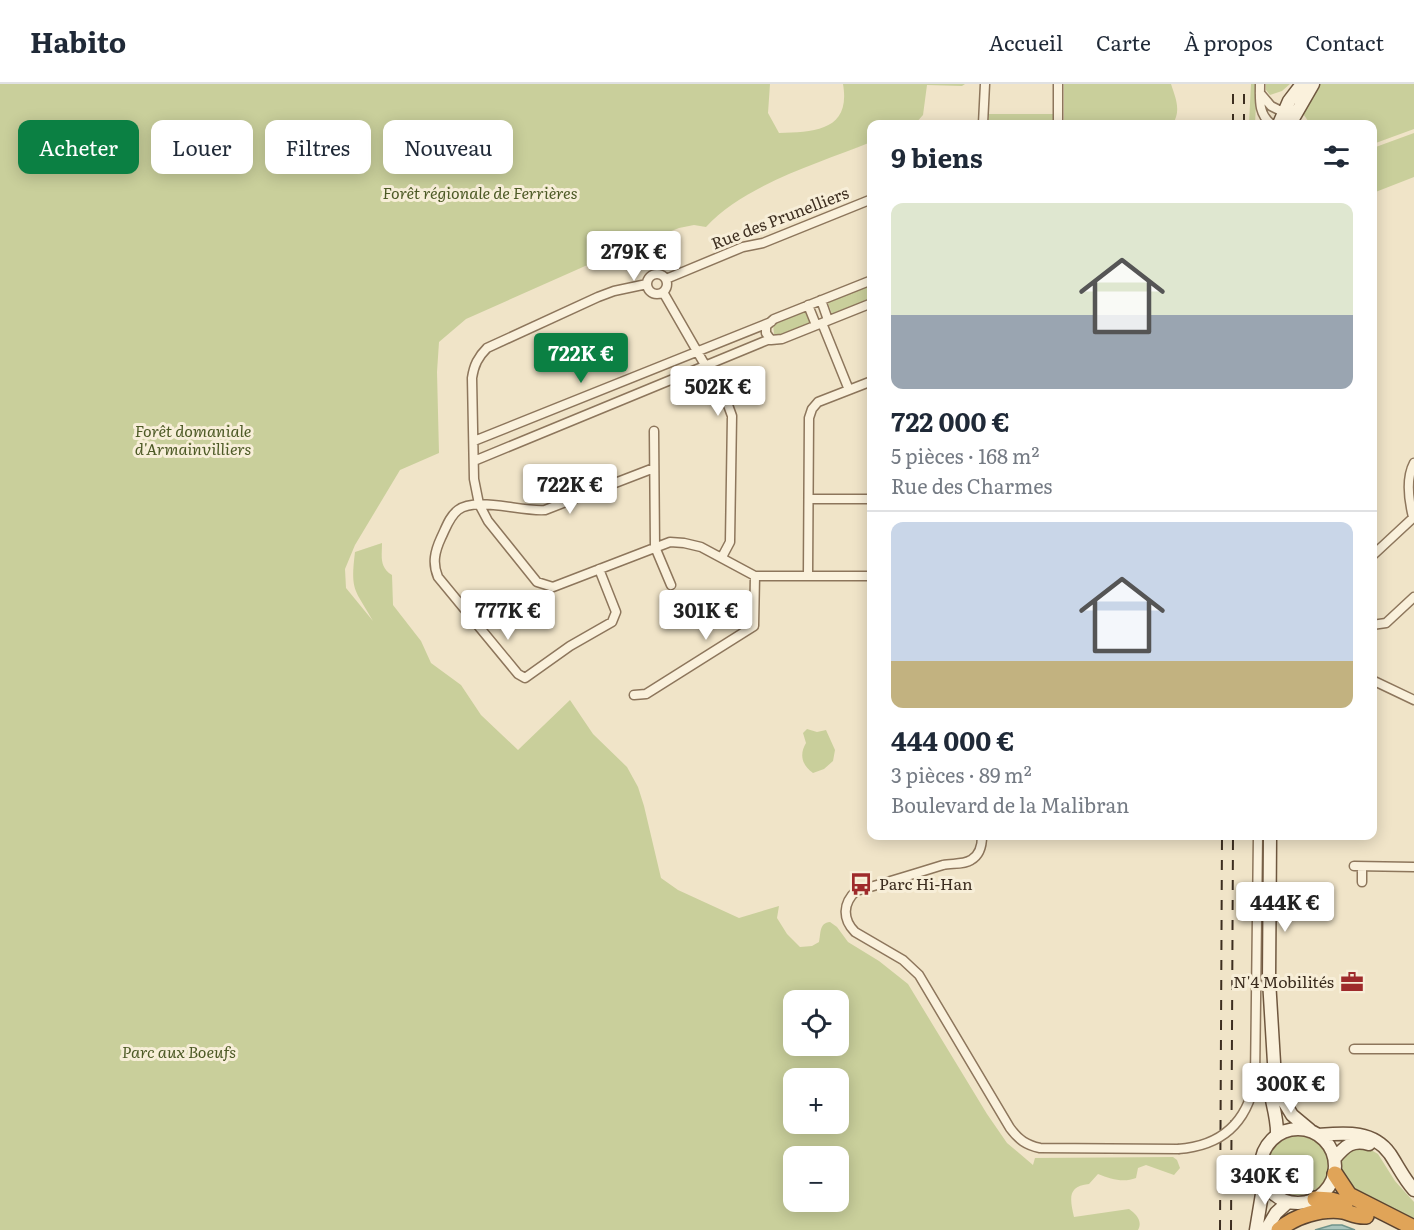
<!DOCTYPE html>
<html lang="fr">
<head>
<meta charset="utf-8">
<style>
	:root { --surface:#fff; --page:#f2f2f3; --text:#1f2937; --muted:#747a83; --line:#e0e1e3; --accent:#0b8043 }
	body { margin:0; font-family:Literata,serif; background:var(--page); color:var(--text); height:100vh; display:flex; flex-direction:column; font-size:22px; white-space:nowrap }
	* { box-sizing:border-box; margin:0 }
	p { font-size:20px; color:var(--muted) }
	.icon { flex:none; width:33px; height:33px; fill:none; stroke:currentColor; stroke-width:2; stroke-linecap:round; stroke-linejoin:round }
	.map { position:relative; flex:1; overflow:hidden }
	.drawer { position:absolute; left:867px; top:36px; width:510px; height:720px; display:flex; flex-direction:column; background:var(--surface); border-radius:12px; box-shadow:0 3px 15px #0003 }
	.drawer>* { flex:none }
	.banner { position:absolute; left:18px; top:36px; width:570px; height:54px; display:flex; gap:12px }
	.controls { position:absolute; left:783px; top:906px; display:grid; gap:12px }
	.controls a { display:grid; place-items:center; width:66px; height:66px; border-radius:12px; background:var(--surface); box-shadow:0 3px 15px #0003; font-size:30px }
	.price { position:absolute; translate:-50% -51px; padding:0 14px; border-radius:6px; background:#fff; color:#222; font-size:20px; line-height:39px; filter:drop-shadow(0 2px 3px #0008) }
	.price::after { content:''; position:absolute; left:50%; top:36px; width:18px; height:14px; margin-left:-9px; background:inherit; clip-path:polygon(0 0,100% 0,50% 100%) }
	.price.active { background:var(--accent); color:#fff }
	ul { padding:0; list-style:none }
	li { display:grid; align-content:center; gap:12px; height:318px; padding:0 24px }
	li+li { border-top:2px solid var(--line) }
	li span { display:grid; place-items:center; height:186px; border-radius:12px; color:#555 }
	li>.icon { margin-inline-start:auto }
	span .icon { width:108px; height:108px; fill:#fffc; stroke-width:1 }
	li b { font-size:26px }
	h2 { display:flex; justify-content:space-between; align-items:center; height:72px; padding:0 24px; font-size:26px }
	.chip { padding:0 21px; border-radius:12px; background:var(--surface); box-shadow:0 3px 15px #0003; font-size:21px; line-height:54px }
	.chip.active { background:var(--accent); color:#fff }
	header { display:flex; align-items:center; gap:36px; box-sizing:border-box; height:84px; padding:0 30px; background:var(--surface); border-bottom:2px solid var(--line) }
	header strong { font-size:28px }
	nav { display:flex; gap:33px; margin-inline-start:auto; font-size:21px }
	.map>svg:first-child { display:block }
</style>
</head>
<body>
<header>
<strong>Habito</strong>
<nav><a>Accueil</a><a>Carte</a><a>À propos</a><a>Contact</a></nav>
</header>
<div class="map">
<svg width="1414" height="1146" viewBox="0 0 1414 1146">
	<rect width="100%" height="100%" fill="#f0e4c8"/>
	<path fill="#c9cf9b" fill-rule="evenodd" d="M 0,0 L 770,0 L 768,29 L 779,49 C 816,48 851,46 843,0 L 965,0 L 962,2 L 927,1 L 923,31 L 915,40 L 872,40 L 871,58 C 819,79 744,101 706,143 L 694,141 L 679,144 L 610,171 L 466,235 L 439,258 L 437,288 L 439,369 L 400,386 L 355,461 L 345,485 L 346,504 L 373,537 C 355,505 350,508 355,468 L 382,459 C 382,472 379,483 392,491 L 393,521 L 421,557 L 431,579 L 461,601 L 481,631 L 518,666 L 570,616 L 593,650 L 627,683 L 638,703 L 644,722 L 661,794 L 678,806 L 739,834 L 779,822 L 777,834 L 787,850 L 800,863 L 812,862 L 819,858 C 821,849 819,839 830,838 L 837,843 L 848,858 L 879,877 L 908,900 L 987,1030 L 1007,1059 L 1033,1081 L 1035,1074 L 1173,1073 L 1177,1076 L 1180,1084 L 1174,1091 L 1146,1081 L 1138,1084 L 1136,1094 C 1123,1099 1111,1095 1098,1090 L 1089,1100 C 1067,1102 1070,1115 1074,1133 L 1129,1125 C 1136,1130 1143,1137 1138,1146 L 0,1146 ZM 794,916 L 838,916 L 838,962 L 794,962 ZM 794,994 L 838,994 L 838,1040 L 794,1040 ZM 794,1072 L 838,1072 L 838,1118 L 794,1118 Z
		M 1064,0 L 1171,0 C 1176,15 1181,26 1173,40 L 1064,40 Z
		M 1251,0 L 1257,0 L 1255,40 L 1249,40 Z
		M 1266,0 L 1290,0 L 1282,7 L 1270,11 L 1266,6 Z
		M 1320,0 L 1414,0 L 1414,45 L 1373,60 L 1372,40 L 1310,40 L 1302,28 Z
		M 989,30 L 1054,30 L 1054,40 L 988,40 Z
		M 1414,49 L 1414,93 L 1373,109 L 1373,64 Z
		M 871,201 L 871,214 L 856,221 L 855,223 L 852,222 L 836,228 L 833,233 L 827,216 Z
		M 804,225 L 806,225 L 812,241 L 808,240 L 786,249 L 786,251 L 776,252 L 774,250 L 773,240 L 780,235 L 781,237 L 804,228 Z
		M 807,645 L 817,648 L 826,646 L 835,666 L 833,677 L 824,685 L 813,689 C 802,681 799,671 806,659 L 803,649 Z
		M 1295,1052 C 1306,1052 1316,1055 1323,1065 C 1348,1102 1285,1135 1269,1087 L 1273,1086 L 1273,1075 L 1269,1073 C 1274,1061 1282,1055 1295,1052 Z
		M 1366,1063 L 1378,1070 L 1395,1097 L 1414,1118 L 1414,1137 L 1358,1113 L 1341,1091 L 1342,1075 L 1347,1067 Z"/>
	<path fill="#a9c4bc" stroke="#6f938a" stroke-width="1.5" d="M 1332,1141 L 1342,1141 L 1355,1146 L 1315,1146 Z"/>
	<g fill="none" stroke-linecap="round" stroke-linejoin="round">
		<g stroke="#8d765c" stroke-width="11">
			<path id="street" d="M 1260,0 C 1260,16 1258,29 1271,40
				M 1260,9 L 1271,22 L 1283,28
				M 983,40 L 985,0
				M 1058,40 L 1058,0
				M647 200a10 10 0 1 1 20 0a10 10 0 1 1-20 0Z
				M 666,195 L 743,163 L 763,159 L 872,115
				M 872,196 L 774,235 L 766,242 L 766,249 L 771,256 L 782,255 L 872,219
				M 647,200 L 614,207 L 598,213 L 487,264 C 478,273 474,281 472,294 L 474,395 L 479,420 L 488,437 L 537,498 L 553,503 L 670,458 L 684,459 L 701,463 L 755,492 L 872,492
				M 663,208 L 728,321 L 732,332 L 730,458 L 722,473
				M 821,216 L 828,236
				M 808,221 L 816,241
				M 822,239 L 849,306
				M 654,347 L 655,463 L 671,501
				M 474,357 L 771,238
				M 474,377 L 770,255
				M 809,415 L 872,415
				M 1413,433 C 1409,417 1406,394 1414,379
				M 1372,472 L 1414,433
				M 599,485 L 616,528 L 612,538 L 570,562 L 525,594 L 518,590 L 438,493 C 432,479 435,467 441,454 C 446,444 449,433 458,426 C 476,412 521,428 545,426 L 654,384
				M 808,492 L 809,334 L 812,325 L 818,318 L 872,297
				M 1372,541 L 1386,539 L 1414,513
				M 1372,596 L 1414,616
				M 634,611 L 646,610 L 754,542 L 755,492
				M 982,752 C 982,761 980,771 971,776 C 963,781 952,779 943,781 C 914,790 885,799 856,807 C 843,819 842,835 855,848 L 903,876 L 919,891 L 1010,1044 C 1019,1056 1026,1061 1040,1064 L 1178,1065
				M 1354,782 L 1414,783
				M 1362,798 L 1362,783
				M 1354,965 L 1414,965
				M 1255,996 L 1258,752"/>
		</g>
		<g stroke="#6f573f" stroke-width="15">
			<path id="secondary" d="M 1279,40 L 1289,17 L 1302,0
				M 1290,40 L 1313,0
				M 1270,752 L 1269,896 L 1275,995 L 1283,1016 L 1292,1031 L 1310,1046
				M 1269,991 C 1268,1011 1278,1030 1277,1051
				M1261 1082a37 37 0 1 1 74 0a37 37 0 1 1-74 0Z
				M 1319,1051 C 1345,1049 1373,1046 1390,1070 C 1398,1082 1404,1095 1414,1106
				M 1335,1074 C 1345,1062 1353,1055 1369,1060
				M 1256,1146 L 1264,1098
				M 1266,1146 L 1276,1129 L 1288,1118"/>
		</g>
		<g stroke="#5b4430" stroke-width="18">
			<path id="highway" d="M 1335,1090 L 1349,1111 L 1414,1144
				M 1315,1115 L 1331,1116 L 1345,1120
				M 1279,1146 C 1294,1132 1322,1124 1343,1127 C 1351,1129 1357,1133 1366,1132"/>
		</g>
		<use href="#street" stroke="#faf1dc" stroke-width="8"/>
		<use href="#secondary" stroke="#faf1dc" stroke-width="12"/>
		<use href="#highway" stroke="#e0a458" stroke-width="15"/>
		<path stroke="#3d2e20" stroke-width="2" stroke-dasharray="10 10" stroke-linecap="butt" d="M 1233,40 L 1233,0
			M 1244,40 L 1244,0
			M 1220,1146 L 1222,752
			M 1231,1146 L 1233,752"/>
		<g stroke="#8d765c" stroke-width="11" stroke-linecap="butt">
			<path id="street-bridge" d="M 1178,1065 C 1221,1062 1247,1039 1255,996"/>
		</g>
		<use href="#street-bridge" stroke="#faf1dc" stroke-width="8"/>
	</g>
	<defs>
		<g id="bus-bare" transform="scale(1.8)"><path d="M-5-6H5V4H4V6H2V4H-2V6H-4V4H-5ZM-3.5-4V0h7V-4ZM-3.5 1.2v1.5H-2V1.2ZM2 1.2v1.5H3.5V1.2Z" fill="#9e2a2b" stroke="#f7eed8" stroke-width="2.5" paint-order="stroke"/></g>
		<g id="office-bare" transform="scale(1.8)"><path d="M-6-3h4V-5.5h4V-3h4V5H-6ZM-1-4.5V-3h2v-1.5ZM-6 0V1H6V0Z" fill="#9e2a2b" stroke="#f7eed8" stroke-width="2.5" paint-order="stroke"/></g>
	</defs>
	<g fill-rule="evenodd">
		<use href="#bus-bare" x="861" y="800"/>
		<use href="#office-bare" x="1352" y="898"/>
	</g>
	<g text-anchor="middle" stroke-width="6" stroke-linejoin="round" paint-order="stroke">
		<g font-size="16" font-style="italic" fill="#4d5a26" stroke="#f7eed8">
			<text x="480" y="115">Forêt régionale de Ferrières</text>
			<text x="193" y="353">Forêt domaniale<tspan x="193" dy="18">d'Armainvilliers</tspan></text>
			<text x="179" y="974">Parc aux Boeufs</text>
		</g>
		<g font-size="16" fill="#3d2e20" stroke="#f7eed8">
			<text transform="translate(780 134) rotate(-21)" y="6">Rue des Prunelliers</text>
		</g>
		<g font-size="16" fill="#3d2e20" stroke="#f7eed8" text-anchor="start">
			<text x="879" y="806">Parc Hi-Han</text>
			<text x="1334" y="904" text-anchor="end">N'4 Mobilités</text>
		</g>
	</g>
</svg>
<div class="controls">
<a><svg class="icon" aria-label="locate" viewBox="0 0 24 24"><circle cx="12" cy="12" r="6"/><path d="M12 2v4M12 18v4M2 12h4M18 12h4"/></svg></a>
<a>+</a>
<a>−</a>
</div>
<b class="price" style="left:634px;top:198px">279K €</b>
<b class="price active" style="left:581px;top:300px">722K €</b>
<b class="price" style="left:718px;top:333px">502K €</b>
<b class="price" style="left:570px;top:431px">722K €</b>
<b class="price" style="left:508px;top:557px">777K €</b>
<b class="price" style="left:706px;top:557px">301K €</b>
<b class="price" style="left:1285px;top:849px">444K €</b>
<b class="price" style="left:1291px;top:1030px">300K €</b>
<b class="price" style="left:1265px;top:1122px">340K €</b>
<div class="banner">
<a class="chip active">Acheter</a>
<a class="chip">Louer</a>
<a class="chip">Filtres</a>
<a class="chip">Nouveau</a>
</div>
<section class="drawer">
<h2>9 biens<svg class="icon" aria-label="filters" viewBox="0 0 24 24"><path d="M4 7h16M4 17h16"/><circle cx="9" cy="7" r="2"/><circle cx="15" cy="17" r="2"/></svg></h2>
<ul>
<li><span style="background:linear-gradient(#dfe7d0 60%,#9aa5b1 0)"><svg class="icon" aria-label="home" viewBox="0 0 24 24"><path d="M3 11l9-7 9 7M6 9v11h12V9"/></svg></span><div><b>722 000 €</b><p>5 pièces · 168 m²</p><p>Rue des Charmes</p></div></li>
<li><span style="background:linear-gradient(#c9d6e8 75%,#c2b280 0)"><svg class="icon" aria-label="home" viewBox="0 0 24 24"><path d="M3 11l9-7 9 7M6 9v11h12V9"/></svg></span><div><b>444 000 €</b><p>3 pièces · 89 m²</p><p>Boulevard de la Malibran</p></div></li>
</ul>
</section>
</div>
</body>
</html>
